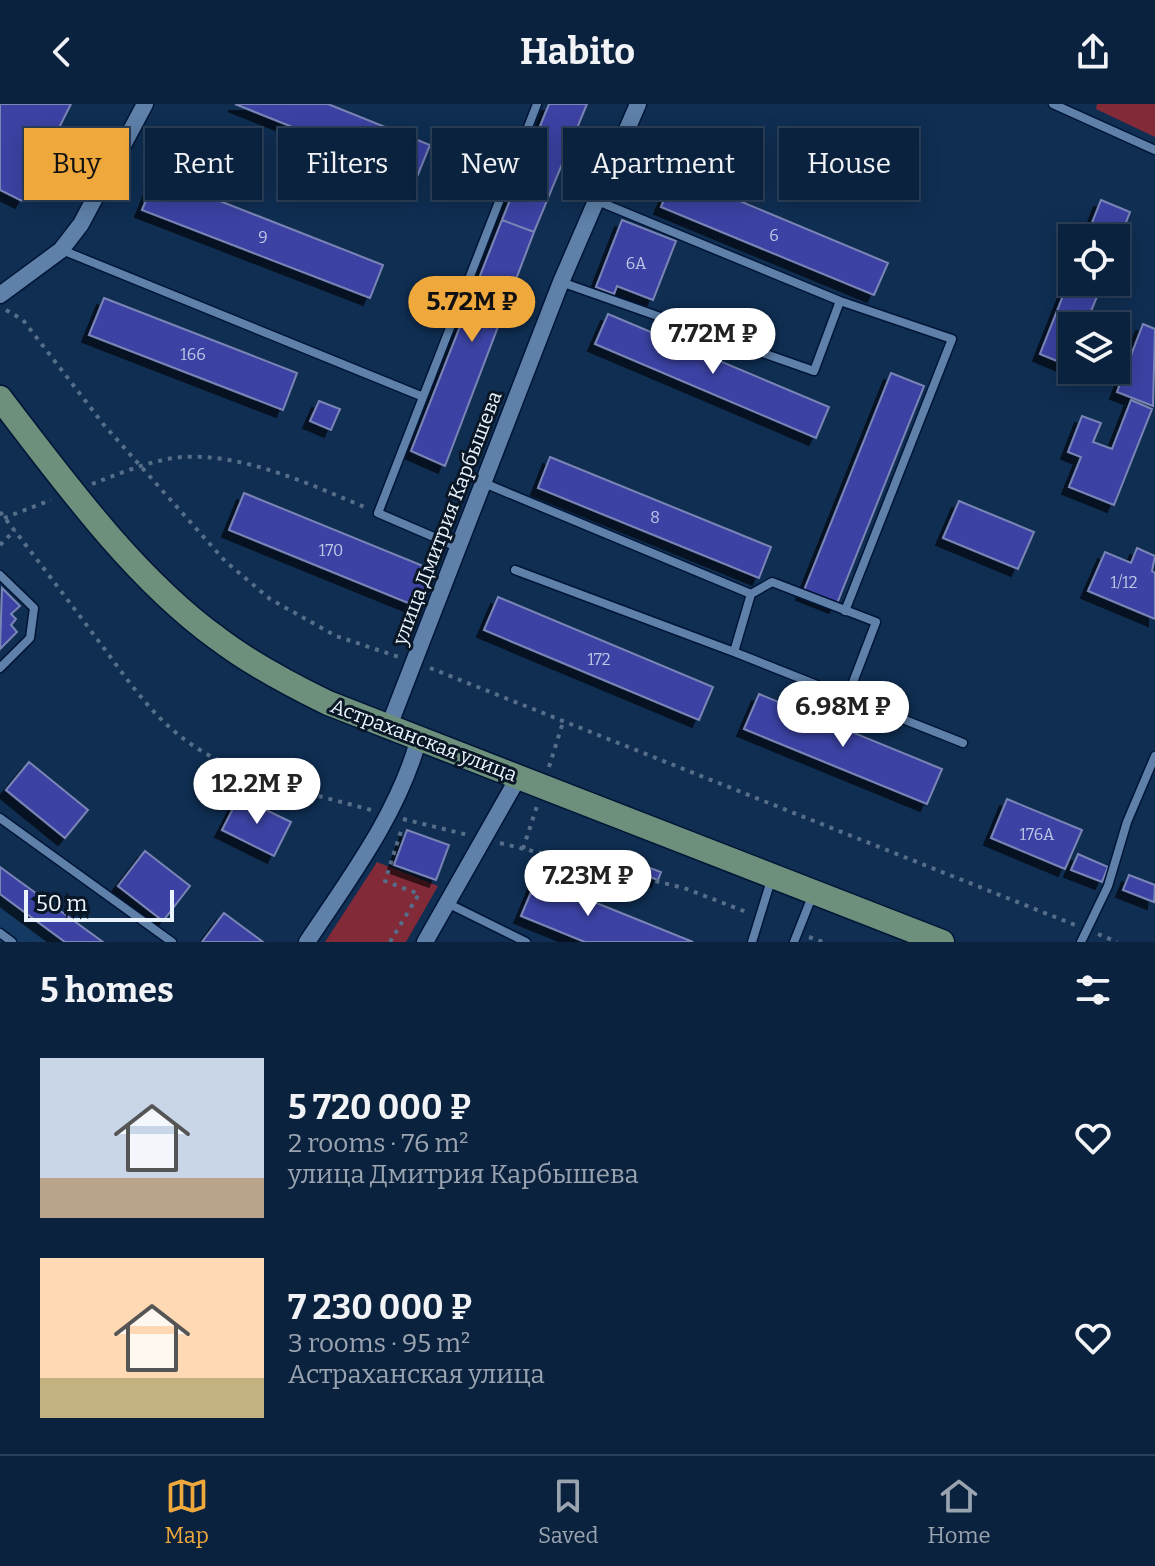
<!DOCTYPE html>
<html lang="en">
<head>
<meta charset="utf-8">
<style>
	:root { --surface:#0b223e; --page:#142a45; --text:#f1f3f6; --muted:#9aa4b0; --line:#2b3f58; --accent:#eea83c }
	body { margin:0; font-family:Bitter,serif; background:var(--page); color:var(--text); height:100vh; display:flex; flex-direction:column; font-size:30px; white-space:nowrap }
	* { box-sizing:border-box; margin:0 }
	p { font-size:26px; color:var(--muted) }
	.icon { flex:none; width:44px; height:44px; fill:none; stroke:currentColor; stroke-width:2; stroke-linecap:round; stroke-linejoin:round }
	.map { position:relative; height:838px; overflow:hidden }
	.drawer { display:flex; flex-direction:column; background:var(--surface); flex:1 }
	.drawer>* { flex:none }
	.top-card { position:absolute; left:24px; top:24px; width:1108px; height:72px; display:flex; gap:16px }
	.controls { position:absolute; left:1058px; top:120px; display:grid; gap:16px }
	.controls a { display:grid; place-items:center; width:72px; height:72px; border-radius:0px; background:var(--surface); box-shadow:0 4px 20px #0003,0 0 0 2px var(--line); font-size:40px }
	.scale { position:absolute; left:24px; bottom:20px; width:150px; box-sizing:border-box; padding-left:8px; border:4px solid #ebf3fc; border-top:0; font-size:22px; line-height:28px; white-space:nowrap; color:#ebf3fc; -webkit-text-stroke:6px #091626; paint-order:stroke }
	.price { position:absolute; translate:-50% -68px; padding:0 18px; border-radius:28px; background:#fff; color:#222; font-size:26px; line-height:52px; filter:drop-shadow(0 2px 4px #0008) }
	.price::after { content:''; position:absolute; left:50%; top:48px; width:24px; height:18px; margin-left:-12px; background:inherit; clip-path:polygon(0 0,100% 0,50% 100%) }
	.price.active { background:var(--accent); color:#111 }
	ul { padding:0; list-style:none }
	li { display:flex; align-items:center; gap:24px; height:200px; padding:0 40px }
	li span { display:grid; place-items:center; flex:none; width:224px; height:160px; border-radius:0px; color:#555 }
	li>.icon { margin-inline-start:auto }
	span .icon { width:96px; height:96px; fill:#fffc; stroke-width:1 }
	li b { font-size:34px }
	h2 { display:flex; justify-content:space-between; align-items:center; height:96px; padding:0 40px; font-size:34px }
	.tag { padding:0 28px; border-radius:0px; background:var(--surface); box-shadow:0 4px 20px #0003,0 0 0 2px var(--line); font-size:28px; line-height:72px }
	.tag.active { background:var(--accent); color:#111 }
	header { display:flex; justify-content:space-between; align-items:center; height:104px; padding:0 40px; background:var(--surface); font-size:36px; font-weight:700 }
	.menu { display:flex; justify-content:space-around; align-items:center; height:112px; border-top:2px solid var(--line); background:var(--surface); font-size:22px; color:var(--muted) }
	.menu a { display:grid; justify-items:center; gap:4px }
	.menu .active { color:var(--accent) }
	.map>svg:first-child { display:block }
</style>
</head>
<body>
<header><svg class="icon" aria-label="back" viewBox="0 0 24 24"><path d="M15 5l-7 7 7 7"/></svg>Habito<svg class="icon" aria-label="share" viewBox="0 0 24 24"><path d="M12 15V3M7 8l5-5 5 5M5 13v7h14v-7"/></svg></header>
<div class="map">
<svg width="1155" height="838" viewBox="0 0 1155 838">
	<defs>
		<filter id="shadow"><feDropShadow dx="-7" dy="7" stdDeviation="0" flood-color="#0009"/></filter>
	</defs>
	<rect width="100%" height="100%" fill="#0f2e52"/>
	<path fill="#143962" d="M 0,763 L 103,838 L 0,838 Z"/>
	<path fill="#832a39" d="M 1097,0 L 1155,0 L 1155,33 L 1096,5 Z
		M 377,758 L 438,782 L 406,838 L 325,838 Z"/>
	<path fill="#3a43a3" stroke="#7a85b6" stroke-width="2" filter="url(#shadow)" d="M 0,0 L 71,0 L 22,97 L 0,86 Z
		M 235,0 L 328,0 L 430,41 L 417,73 Z
		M 549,0 L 587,0 L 534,128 L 502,116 Z
		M 675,70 L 888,159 L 874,191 L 661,103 Z
		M 156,72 L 383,161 L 370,194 L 142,106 Z
		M 1101,96 L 1130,108 L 1116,144 L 1116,134 L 1086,134 Z
		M 502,116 L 534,128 L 445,362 L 411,347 Z
		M 622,116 L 676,137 L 653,196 L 617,182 L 614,190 L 596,183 Z
		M 1072,169 L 1072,178 L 1103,178 L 1085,222 L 1072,222 L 1069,262 L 1040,250 Z
		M 104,194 L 297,269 L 283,306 L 89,231 Z
		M 608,210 L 829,303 L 816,334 L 595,240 Z
		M 1143,220 L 1155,225 L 1153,302 L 1117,288 Z
		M 891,269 L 924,282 L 836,502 L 803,489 Z
		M 1131,296 L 1152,305 L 1114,401 L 1069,383 L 1081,353 L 1068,348 L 1082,312 L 1101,319 L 1093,338 L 1112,345 Z
		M 319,297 L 340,305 L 331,326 L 310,317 Z
		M 550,353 L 771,443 L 759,474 L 538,384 Z
		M 244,389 L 433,466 L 418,503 L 229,426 Z
		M 959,397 L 1034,428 L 1018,465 L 943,434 Z
		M 1137,444 L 1155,452 L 1152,467 L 1155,469 L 1155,515 L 1088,487 L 1105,448 L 1131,459 Z
		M 2,484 L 20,502 L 11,510 L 16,515 L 11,521 L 17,528 L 0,545 Z
		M 498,493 L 713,583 L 699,616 L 484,526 Z
		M 759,590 L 942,665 L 927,700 L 744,625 Z
		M 29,658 L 88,706 L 65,734 L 6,686 Z
		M 239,693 L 291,718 L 274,752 L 222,726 Z
		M 1007,695 L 1082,726 L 1065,765 L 991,734 Z
		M 407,726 L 449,741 L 436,776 L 394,761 Z
		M 145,747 L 190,782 L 163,817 L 118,782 Z
		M 1078,750 L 1108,763 L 1102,778 L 1071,766 Z
		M 634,758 L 661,768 L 658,776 L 631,766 Z
		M 0,763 L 103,838 L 65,838 L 0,790 Z
		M 1129,771 L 1155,781 L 1154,798 L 1123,786 Z
		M 537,774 L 542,777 L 693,838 L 585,838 L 521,812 Z
		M 224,809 L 263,838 L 202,838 Z"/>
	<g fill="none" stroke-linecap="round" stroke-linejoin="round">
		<g stroke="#001536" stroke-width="11">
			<path id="service" d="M 1053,0 L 1155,46
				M 595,96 L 840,197 L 952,235 L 845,507
				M 62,146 L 421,292
				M 561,178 L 814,267 L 840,197
				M 484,379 L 751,490 L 772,478 L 876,518 L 847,594
				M 457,443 L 378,409 L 537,0
				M 515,466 L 734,548 L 751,490
				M 0,471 L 34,504 L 30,534 L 0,564
				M 734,548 L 963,639
				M 0,714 L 172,838
				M 447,799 L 526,838
				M 0,829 L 12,838
				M 752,838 L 772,773
				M 794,838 L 813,790
				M 1081,838 L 1108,782 L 1127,718 L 1155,652"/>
		</g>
		<g stroke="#001536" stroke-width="19">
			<path id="minor" d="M 0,191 L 61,146 L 81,120 L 145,0
				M 389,622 L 561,178 L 638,0
				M 307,838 C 351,772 398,710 419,634
				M 425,838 L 518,674"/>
		</g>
		<g stroke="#001536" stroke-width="27">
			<path id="primary" d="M 0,294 C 63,376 133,473 217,534 C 251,560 289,580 328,599 L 942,838"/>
		</g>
		<path stroke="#566e89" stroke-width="4" stroke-dasharray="4 6" stroke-linecap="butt" d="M 6,206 L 23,216 L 104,321 L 225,457 L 270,495 L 336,532 L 399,553
			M 92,380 C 121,369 151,356 182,353 C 244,349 311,381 367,404
			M 0,408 C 34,451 67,495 100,539 C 125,572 150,610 184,635 C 235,674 310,689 371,706
			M 4,414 L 51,396
			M 0,441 L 15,426
			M 430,564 L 1075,821
			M 549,663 L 563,618
			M 403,715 L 468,731
			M 500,739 L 684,784 L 749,809
			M 523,745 L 537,702
			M 1098,830 L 1117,838
			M 809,833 L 823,838
			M 390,838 L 419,790 L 385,777 L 401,727"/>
		<use href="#service" stroke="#5e80a9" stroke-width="8"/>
		<use href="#minor" stroke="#5e80a9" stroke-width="16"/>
		<use href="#primary" stroke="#6c907b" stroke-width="24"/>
	</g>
	<g text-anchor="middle" stroke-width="6" stroke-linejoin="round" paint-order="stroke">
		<g font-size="16" fill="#bfc7e6">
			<text x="774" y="137">6</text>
			<text x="263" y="139">9</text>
			<text x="636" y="165">6А</text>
			<text x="193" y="256">166</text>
			<text x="655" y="419">8</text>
			<text x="331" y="452">170</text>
			<text x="1124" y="484">1/12</text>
			<text x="599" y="561">172</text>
			<text x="1037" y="736">176А</text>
		</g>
		<g font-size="20" fill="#ebf3fc" stroke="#091626">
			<text transform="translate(447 414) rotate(-69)" y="7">улица Дмитрия Карбышева</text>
			<text transform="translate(424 636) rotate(21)" y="7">Астраханская улица</text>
		</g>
	</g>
</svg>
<div class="controls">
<a><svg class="icon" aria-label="locate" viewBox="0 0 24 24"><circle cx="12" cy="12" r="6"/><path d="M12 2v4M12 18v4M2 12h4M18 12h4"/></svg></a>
<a><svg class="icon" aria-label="layers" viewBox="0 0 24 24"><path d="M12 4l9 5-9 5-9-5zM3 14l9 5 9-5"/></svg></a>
</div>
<div class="scale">50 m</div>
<b class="price active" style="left:472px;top:240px">5.72M ₽</b>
<b class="price" style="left:713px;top:272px">7.72M ₽</b>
<b class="price" style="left:843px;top:645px">6.98M ₽</b>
<b class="price" style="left:257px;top:722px">12.2M ₽</b>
<b class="price" style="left:588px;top:814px">7.23M ₽</b>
<div class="top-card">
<a class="tag active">Buy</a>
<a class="tag">Rent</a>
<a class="tag">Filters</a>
<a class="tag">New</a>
<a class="tag">Apartment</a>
<a class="tag">House</a>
</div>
</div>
<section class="drawer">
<h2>5 homes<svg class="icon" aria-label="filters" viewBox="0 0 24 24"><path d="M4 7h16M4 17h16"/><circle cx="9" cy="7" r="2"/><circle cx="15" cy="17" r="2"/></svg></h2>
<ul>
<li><span style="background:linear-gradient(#c9d6e8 75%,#b9a48a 0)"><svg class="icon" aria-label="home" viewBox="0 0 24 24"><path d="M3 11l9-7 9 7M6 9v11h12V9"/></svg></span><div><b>5 720 000 ₽</b><p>2 rooms · 76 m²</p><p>улица Дмитрия Карбышева</p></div><svg class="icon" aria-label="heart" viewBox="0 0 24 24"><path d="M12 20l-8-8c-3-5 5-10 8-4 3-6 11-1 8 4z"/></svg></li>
<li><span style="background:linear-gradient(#ffd9b3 75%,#c2b280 0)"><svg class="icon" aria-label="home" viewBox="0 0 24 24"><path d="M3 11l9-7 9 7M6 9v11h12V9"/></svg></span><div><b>7 230 000 ₽</b><p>3 rooms · 95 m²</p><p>Астраханская улица</p></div><svg class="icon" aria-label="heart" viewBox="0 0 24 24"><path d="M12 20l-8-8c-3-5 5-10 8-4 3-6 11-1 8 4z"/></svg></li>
</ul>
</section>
<nav class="menu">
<a class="active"><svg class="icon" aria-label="map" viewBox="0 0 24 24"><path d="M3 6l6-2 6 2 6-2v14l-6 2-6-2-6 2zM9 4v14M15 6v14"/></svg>Map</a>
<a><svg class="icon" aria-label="saved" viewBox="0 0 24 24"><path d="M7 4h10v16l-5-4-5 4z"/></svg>Saved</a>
<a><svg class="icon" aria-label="home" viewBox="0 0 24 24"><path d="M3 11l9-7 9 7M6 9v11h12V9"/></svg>Home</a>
</nav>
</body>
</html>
